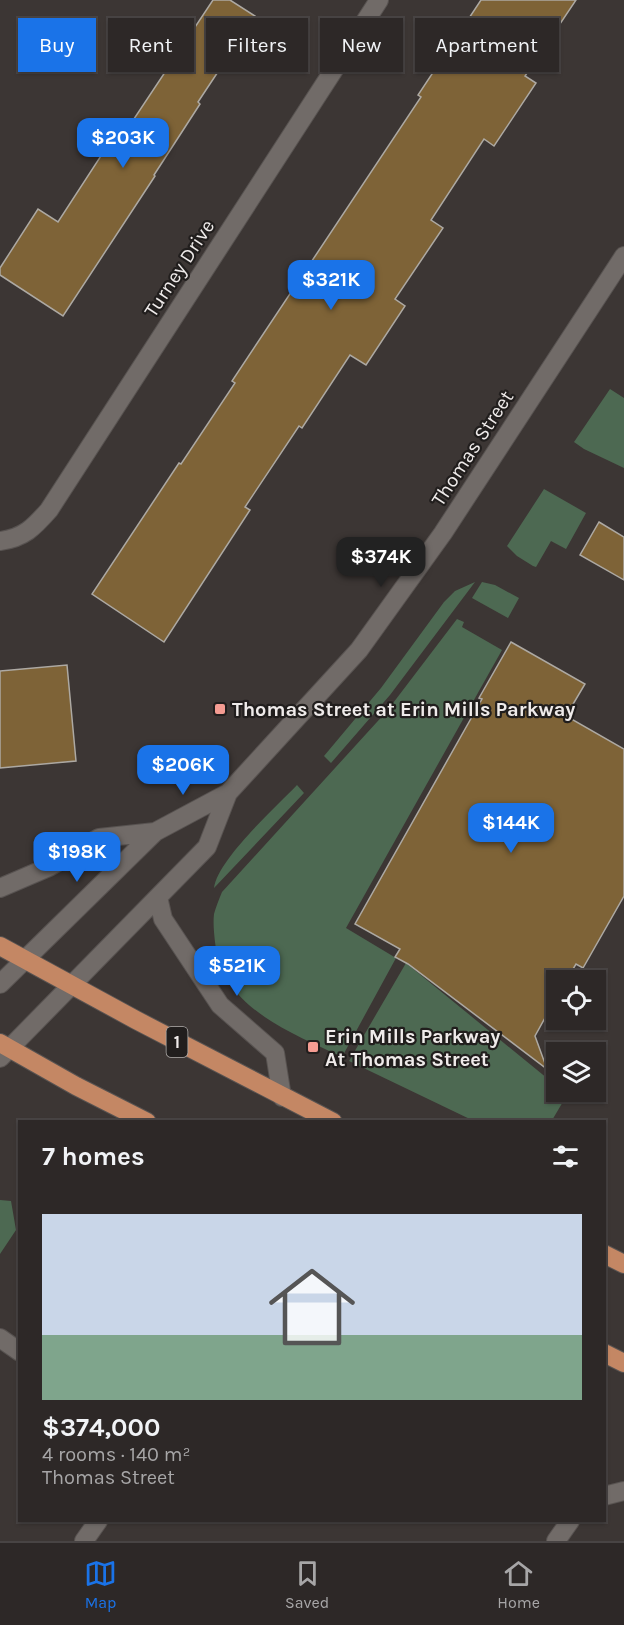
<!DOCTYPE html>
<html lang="en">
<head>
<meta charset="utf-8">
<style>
	:root { --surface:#2d2827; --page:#35302f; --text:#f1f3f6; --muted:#a7a6a7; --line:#484444; --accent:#1a73e8 }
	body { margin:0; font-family:Karla,sans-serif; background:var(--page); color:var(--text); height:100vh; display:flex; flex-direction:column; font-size:22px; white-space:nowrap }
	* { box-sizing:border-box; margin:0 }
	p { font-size:20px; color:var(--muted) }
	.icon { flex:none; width:33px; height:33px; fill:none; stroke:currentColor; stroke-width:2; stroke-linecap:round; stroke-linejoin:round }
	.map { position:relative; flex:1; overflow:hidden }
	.side { position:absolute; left:18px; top:1120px; width:588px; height:402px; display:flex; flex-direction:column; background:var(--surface); border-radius:0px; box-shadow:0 2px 4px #0004,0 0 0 2px var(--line) }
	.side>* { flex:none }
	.hud { position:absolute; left:18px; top:18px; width:588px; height:54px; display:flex; gap:12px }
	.buttons { position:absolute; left:546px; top:970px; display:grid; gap:12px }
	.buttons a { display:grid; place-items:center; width:60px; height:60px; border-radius:0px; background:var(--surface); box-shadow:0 2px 4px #0004,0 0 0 2px var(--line); font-size:30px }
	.price { position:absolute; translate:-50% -51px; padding:0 14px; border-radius:12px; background:var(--accent); color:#fff; font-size:20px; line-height:39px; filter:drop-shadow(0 2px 3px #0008) }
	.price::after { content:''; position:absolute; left:50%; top:36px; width:18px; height:14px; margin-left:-9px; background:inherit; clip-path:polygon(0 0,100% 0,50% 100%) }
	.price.selected { background:#222; color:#fff }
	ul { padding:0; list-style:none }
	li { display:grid; align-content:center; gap:12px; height:318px; padding:0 24px }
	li+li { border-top:2px solid var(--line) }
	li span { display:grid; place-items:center; height:186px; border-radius:0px; color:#555 }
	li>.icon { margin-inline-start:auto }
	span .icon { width:108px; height:108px; fill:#fffc; stroke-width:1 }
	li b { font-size:26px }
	h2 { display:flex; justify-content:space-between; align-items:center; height:72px; padding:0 24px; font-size:26px }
	.pill { padding:0 21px; border-radius:0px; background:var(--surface); box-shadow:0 2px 4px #0004,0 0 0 2px var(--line); font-size:21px; line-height:54px }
	.pill.selected { background:var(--accent); color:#fff }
	.tab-bar { display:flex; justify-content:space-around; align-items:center; height:84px; border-top:2px solid var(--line); background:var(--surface); font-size:16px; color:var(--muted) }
	.tab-bar a { display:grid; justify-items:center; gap:3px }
	.tab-bar .selected { color:var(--accent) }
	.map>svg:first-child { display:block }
</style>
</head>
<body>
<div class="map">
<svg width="624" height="1541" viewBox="0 0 624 1541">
	<rect width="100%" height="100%" fill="#3c3634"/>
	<path fill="#4d6952" d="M 610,389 L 624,398 L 624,468 L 584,449 L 574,442 Z
		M 544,489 L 586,513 L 566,549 L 551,541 L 536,567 L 533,566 L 517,556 L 507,546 Z
		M 475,582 L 390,695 L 331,763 L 324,756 L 381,688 L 444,602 L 455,591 Z
		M 482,582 L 495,585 L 519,598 L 508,618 L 472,598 Z
		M 457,619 L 464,622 L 462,627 L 502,650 L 346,928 L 396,958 L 342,1057 C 290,1032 222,1008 215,942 C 214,933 213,923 214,914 C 216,907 219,899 222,892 L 387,711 Z
		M 297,785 L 304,793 L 214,888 C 218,859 275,808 297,785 Z
		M 406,963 L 553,1083 L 556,1082 L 556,1092 L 565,1092 L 564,1100 L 551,1122 L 476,1122 L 349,1061 Z
		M 0,1200 L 11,1201 L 16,1230 L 0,1254 Z"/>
	<path fill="#7e6337" stroke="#ada9a3" stroke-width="1.5" d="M 213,0 L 230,0 L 255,16 L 198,102 L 200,104 L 154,175 L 155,176 L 63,316 L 0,275 L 0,268 L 38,209 L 58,222 L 108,145 L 114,149 Z
		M 481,0 L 576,0 L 525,76 L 536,83 L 494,146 L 484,139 L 431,220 L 443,228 L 395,299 L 405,306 L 366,365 L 350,355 L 302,428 L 299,426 L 245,507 L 250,510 L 164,642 L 92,594 L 179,463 L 181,464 L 235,383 L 232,381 L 421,97 L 418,95 Z
		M 599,522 L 624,537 L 624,580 L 580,555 Z
		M 511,642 L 585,684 L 566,716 L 624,749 L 624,896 L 583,968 L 576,964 L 566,981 L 556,981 L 556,998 L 535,1036 L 547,1069 L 408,964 L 395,957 L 400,949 L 355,924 L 482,699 L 479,698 Z
		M 67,665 L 76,761 L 0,768 L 0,671 Z"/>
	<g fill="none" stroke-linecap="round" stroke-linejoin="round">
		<g stroke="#585351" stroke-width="20">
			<path id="minor" d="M 0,541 C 24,538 34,527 49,510 L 379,0
				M 0,888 L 49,867 L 99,838 L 155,832
				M 158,897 L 163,919 L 220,1005 L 275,1053 L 282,1097
				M 0,984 L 155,832 L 228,793 L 359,650 L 443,533 L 624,256
				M 0,1058 L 207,847 L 228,793
				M 0,1338 L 20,1352
				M 604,1496 L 624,1491
				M 84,1541 L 98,1521
				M 556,1541 L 570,1521"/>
		</g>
		<g stroke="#585351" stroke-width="20">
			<path id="major" d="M 0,946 L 136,1020 L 333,1122
				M 0,1043 L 76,1086 L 147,1122
				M 604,1254 L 624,1264
				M 604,1353 L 624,1363"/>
		</g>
		<use href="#minor" stroke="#716b68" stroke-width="18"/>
		<use href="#major" stroke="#c48764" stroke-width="18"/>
	</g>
	<g fill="#f59c92" stroke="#211e1d" stroke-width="2">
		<rect x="214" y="703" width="12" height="12" rx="3"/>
		<rect x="307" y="1041" width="12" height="12" rx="3"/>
	</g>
	<g text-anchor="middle" stroke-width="4.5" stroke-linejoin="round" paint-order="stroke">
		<rect fill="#211e1d" stroke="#b1aeac" stroke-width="1.5" x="166.5" y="1027" width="21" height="30" rx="4.5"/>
		<g font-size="18" font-weight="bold" fill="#efebea">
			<text x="177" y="1048">1</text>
		</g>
		<g font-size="20" fill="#efebea" stroke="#211e1d">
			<text transform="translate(179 268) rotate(-57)" y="7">Turney Drive</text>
			<text transform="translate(472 448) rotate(-57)" y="7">Thomas Street</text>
		</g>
		<g font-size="20" font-weight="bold" fill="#efebea" stroke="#211e1d" text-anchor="start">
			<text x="232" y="716">Thomas Street at Erin Mills Parkway</text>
			<text x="325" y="1043">Erin Mills Parkway<tspan x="325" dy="23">At Thomas Street</tspan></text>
		</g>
	</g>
</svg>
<div class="buttons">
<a><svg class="icon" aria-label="locate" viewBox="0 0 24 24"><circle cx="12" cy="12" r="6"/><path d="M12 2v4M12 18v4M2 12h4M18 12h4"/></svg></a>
<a><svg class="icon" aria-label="layers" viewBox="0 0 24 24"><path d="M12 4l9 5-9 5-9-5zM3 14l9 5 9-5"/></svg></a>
</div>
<b class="price" style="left:123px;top:169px">$203K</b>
<b class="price" style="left:331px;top:311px">$321K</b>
<b class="price selected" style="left:381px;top:588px">$374K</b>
<b class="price" style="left:183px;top:796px">$206K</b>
<b class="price" style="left:511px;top:854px">$144K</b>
<b class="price" style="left:77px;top:883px">$198K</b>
<b class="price" style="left:237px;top:997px">$521K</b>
<div class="hud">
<a class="pill selected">Buy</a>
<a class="pill">Rent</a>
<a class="pill">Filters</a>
<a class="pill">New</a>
<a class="pill">Apartment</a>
</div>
<section class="side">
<h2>7 homes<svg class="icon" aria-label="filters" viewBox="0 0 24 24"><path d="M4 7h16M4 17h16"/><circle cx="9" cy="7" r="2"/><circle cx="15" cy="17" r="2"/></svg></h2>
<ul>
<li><span style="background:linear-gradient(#c9d6e8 65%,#7fa58c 0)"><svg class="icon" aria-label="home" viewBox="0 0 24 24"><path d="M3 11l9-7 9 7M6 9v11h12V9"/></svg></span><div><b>$374,000</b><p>4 rooms · 140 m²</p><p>Thomas Street</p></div></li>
</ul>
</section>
</div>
<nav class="tab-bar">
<a class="selected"><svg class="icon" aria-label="map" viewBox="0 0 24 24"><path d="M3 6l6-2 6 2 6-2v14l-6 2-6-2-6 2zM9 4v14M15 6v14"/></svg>Map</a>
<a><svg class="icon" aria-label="saved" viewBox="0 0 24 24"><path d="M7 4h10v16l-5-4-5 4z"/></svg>Saved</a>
<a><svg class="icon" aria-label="home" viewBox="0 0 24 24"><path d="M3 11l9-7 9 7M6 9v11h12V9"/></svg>Home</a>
</nav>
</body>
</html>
